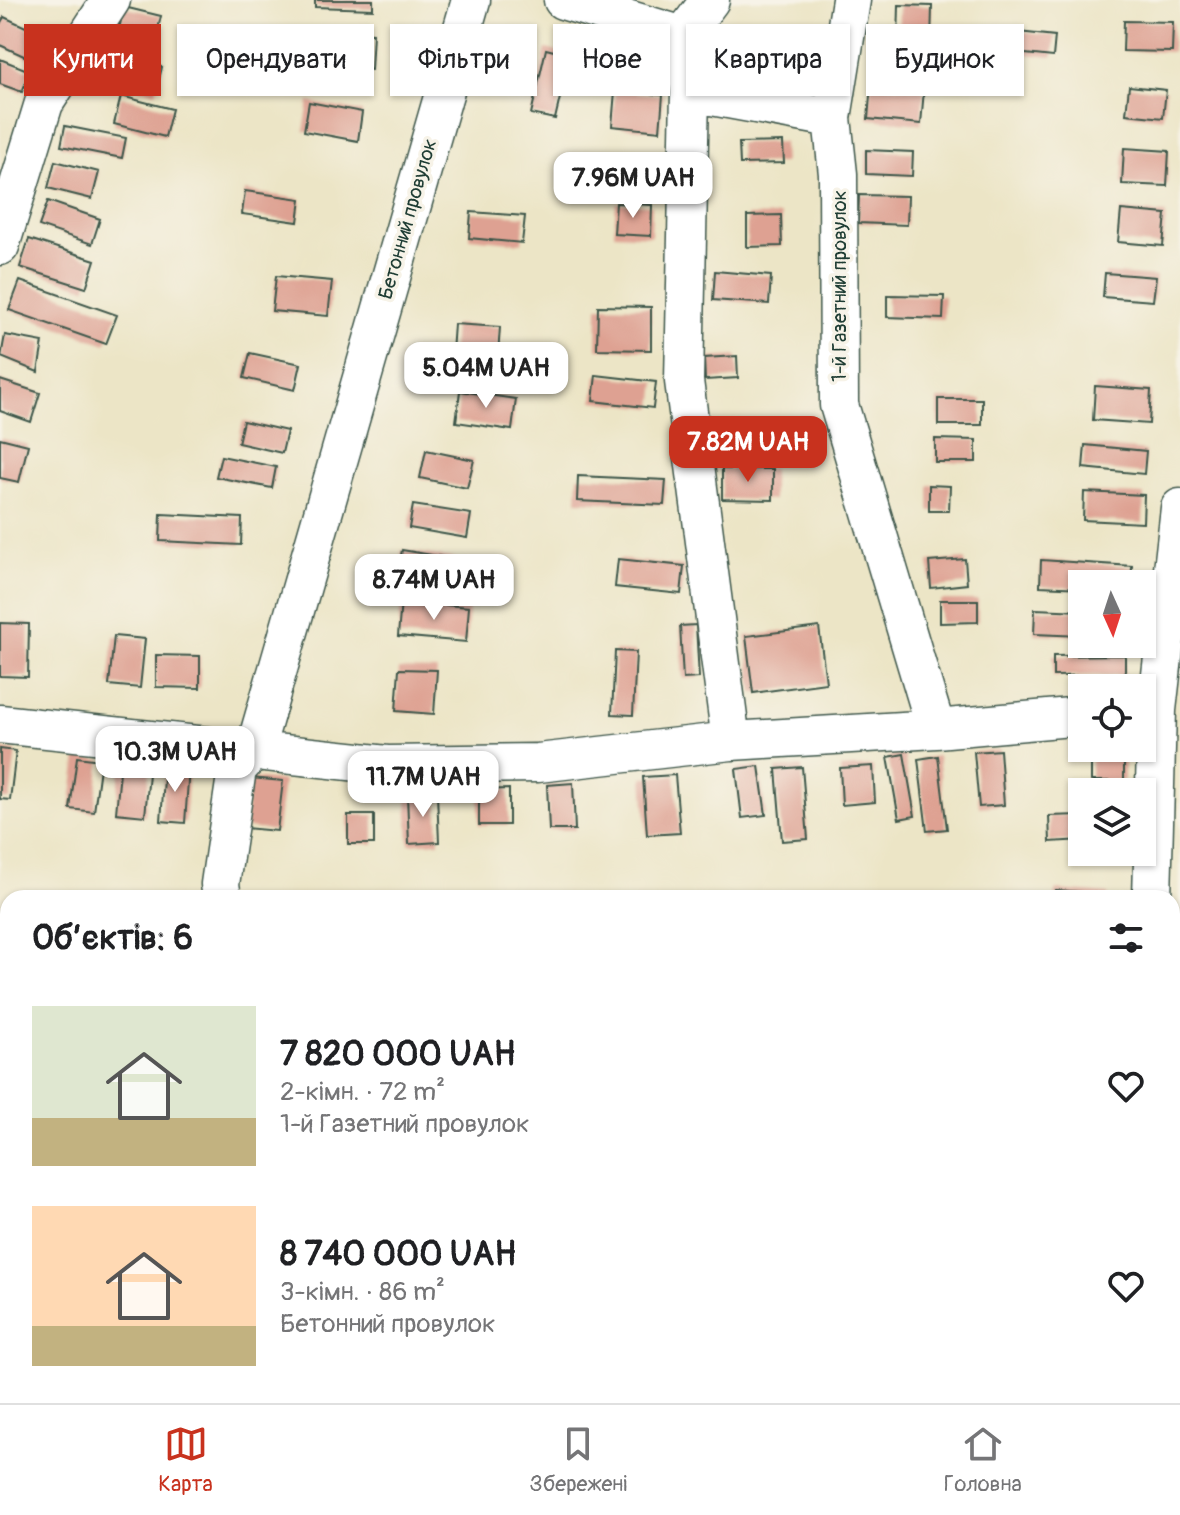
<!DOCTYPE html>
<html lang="uk">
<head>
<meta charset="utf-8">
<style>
	:root { --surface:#fff; --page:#f2f2f2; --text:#202124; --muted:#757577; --line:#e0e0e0; --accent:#c8321e }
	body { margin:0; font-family:Pangolin,sans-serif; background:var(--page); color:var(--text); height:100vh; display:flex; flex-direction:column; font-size:30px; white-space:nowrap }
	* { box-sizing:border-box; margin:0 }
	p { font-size:26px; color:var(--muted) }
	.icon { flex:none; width:44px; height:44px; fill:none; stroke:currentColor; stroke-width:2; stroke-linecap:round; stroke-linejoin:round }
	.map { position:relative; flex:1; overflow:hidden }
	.drawer { position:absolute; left:0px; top:890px; width:1180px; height:514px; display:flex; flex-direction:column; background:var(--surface); border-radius:24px 24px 0 0; box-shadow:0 2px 6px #0004 }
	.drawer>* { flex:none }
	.hud { position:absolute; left:24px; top:24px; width:1132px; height:72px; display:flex; gap:16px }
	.needle { width:52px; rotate:177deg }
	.controls { position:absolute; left:1068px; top:570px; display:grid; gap:16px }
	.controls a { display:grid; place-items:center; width:88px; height:88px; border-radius:0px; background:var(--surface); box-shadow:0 2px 6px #0004; font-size:40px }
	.price { position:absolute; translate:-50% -68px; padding:0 18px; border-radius:16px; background:#fff; color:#222; font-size:26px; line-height:52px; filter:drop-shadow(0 2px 4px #0008) }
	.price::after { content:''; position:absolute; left:50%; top:48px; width:24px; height:18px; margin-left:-12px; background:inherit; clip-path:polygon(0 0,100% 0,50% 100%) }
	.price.active { background:var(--accent); color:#fff }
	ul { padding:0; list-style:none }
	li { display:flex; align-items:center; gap:24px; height:200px; padding:0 32px }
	li span { display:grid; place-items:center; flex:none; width:224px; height:160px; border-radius:0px; color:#555 }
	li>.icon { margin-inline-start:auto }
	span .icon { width:96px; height:96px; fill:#fffc; stroke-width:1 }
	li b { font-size:34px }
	h2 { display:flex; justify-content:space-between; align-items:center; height:96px; padding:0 32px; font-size:34px }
	.pill { padding:0 28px; border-radius:0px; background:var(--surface); box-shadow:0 2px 6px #0004; font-size:28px; line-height:72px }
	.pill.active { background:var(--accent); color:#fff }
	.tab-bar { display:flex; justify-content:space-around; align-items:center; height:112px; border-top:2px solid var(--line); background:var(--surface); font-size:22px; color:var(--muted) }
	.tab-bar a { display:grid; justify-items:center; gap:4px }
	.tab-bar .active { color:var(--accent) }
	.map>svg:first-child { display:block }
</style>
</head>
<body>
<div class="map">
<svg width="1180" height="1403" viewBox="0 0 1180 1403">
	<rect width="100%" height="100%" fill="#f7f3e8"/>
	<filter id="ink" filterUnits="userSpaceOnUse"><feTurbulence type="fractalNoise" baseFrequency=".0125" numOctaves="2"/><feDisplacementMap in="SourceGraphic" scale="16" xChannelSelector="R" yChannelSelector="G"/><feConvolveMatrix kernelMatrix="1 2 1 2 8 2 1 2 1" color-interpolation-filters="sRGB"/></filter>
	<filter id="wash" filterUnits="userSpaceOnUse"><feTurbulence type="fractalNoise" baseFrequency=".006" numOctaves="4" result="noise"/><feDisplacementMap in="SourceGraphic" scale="32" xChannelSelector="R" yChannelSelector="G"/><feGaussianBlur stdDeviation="1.8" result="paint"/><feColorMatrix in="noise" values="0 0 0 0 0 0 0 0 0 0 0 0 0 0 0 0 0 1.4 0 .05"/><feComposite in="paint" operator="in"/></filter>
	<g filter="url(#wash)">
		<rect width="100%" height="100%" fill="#ece5c6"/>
		<g id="blocks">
			<path fill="#dea192" d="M 315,0 L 373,0 L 373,9 L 315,7 Z
				M 899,5 L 932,6 L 931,44 L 898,43 Z
				M 124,7 L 161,16 L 155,42 L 118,34 Z
				M 4,17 L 52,39 L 41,64 L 0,45 L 0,24 Z
				M 1124,21 L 1173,22 L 1172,52 L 1123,51 Z
				M 318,30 L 373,33 L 371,70 L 316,66 Z
				M 1018,32 L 1055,36 L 1053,57 L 1016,53 Z
				M 706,40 L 743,43 L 741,68 L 704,65 Z
				M 546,49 L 570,55 L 555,119 L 531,114 Z
				M 104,54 L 162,67 L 156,92 L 98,80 Z
				M 0,59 L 30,71 L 22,92 L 0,84 Z
				M 871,84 L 924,90 L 921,124 L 868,119 Z
				M 1129,86 L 1166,90 L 1163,118 L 1126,114 Z
				M 615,91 L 663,95 L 660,131 L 612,126 Z
				M 121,96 L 172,109 L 165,137 L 114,124 Z
				M 309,102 L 362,112 L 358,141 L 304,131 Z
				M 65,126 L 126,138 L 122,158 L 61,146 Z
				M 783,142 L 784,163 L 740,164 L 739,143 Z
				M 1124,148 L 1169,151 L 1167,186 L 1122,184 Z
				M 866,150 L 913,152 L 912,176 L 866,174 Z
				M 55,161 L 99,172 L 92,199 L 48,188 Z
				M 245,191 L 301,199 L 298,222 L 242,214 Z
				M 859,195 L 908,196 L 907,225 L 858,223 Z
				M 48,201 L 100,219 L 92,244 L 39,226 Z
				M 616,203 L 652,205 L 651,236 L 614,234 Z
				M 1121,210 L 1166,214 L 1163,246 L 1118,242 Z
				M 471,212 L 525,216 L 522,243 L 469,238 Z
				M 781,215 L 782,246 L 747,247 L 747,216 Z
				M 29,239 L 95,260 L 86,288 L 20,267 Z
				M 715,271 L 771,276 L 769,304 L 713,300 Z
				M 1105,273 L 1156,277 L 1153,301 L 1103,297 Z
				M 276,276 L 332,281 L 328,316 L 272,311 Z
				M 20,281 L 117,315 L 106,344 L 9,310 Z
				M 887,295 L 944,296 L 943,319 L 887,317 Z
				M 598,306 L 651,307 L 651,350 L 597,349 Z
				M 454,324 L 500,327 L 497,369 L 451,367 Z
				M 5,335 L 43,342 L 38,372 L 1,357 Z
				M 250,353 L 301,364 L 295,390 L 244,378 Z
				M 737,356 L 738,378 L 705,380 L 704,358 Z
				M 596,375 L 656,382 L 653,408 L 593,401 Z
				M 0,380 L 40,393 L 31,422 L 0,411 Z
				M 1095,386 L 1151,390 L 1149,424 L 1093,420 Z
				M 460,391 L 516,399 L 512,430 L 456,422 Z
				M 938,399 L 982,399 L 982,425 L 938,425 Z
				M 243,421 L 287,431 L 282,453 L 238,443 Z
				M 0,438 L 28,445 L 19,482 L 0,478 Z
				M 935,439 L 976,440 L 976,462 L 935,462 Z
				M 1085,445 L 1146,451 L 1144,474 L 1083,468 Z
				M 426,450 L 474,460 L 467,488 L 420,478 Z
				M 221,456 L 276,467 L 272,488 L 216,477 Z
				M 722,469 L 773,469 L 773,500 L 722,499 Z
				M 578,476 L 666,480 L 664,505 L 577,501 Z
				M 929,485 L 950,486 L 949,511 L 929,511 Z
				M 1084,492 L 1144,495 L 1143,523 L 1083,520 Z
				M 413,505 L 471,514 L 467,538 L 409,528 Z
				M 161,514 L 242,518 L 241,545 L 160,541 Z
				M 402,550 L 456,559 L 452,585 L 397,575 Z
				M 618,559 L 684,566 L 681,594 L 615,587 Z
				M 965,559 L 967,584 L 931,588 L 929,562 Z
				M 1041,560 L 1132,566 L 1131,584 L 1082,584 L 1082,588 L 1040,586 Z
				M 940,600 L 978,600 L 978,622 L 940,623 Z
				M 401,601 L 469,607 L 466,642 L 398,636 Z
				M 1035,609 L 1082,611 L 1082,636 L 1034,634 Z
				M 0,623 L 29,624 L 28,677 L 0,676 Z
				M 696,625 L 699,678 L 683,679 L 680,626 Z
				M 819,627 L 826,683 L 753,693 L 746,636 Z
				M 114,636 L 145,639 L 140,688 L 109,685 Z
				M 615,651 L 636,652 L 633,715 L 612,714 Z
				M 156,655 L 200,656 L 200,688 L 156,687 Z
				M 1125,655 L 1125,675 L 1053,676 L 1053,656 Z
				M 399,669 L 437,670 L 434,714 L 396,711 Z
				M 1091,748 L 1124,748 L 1124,781 L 1091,781 Z
				M 0,749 L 16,751 L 10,800 L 0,799 Z
				M 1000,750 L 1004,805 L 979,807 L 974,752 Z
				M 904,754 L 915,816 L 899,819 L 888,757 Z
				M 938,756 L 947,829 L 927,831 L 918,759 Z
				M 77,757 L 101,760 L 94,812 L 70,809 Z
				M 121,761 L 150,763 L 145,816 L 116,813 Z
				M 165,765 L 189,767 L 185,823 L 161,821 Z
				M 759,766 L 766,815 L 742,818 L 736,769 Z
				M 873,766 L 875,802 L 842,805 L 840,768 Z
				M 802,767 L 808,839 L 782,841 L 776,769 Z
				M 675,775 L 680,833 L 647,835 L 643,777 Z
				M 250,778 L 283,781 L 277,831 L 245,828 Z
				M 573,783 L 575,830 L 549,830 L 547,785 Z
				M 509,789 L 509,825 L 479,825 L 479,790 Z
				M 437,794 L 439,842 L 409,844 L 407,795 Z
				M 348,815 L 374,815 L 374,844 L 348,844 Z
				M 1081,815 L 1082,840 L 1050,842 L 1049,816 Z
				M 1056,890 L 1108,894 L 1108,898 L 1055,898 Z
				M 271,1398 L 303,1401 L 303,1403 L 271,1403 Z"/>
		</g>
	</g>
	<g filter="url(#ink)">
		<use href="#blocks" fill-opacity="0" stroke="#3e564a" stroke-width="2"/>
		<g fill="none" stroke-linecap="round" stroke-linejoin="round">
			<g stroke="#3e564a" stroke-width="41">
				<path id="minor" d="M 563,0 L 683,36 L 710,0
					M 683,36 L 690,92 L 684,381 L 731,741
					M 690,92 L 832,118 L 838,174 L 839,405 L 936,729
					M 832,118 L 851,0
					M 0,246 L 44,103 L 111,0
					M 0,724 L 387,765 L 538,763 L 731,741 L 936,729 L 1082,716
					M 222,898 L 220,884 L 237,769 L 255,749 L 471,0
					M 1152,898 L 1157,710 L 1180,508
					M 841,1396 L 846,1403
					M 234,1403 L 235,1396
					M 557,1403 L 557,1396
					M 1138,1403 L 1138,1396"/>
			</g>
			<use href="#minor" stroke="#fff" stroke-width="38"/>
		</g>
	</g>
	<g text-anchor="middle" stroke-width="7" stroke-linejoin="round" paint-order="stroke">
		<g font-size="20" fill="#1f3d34" stroke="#f7f3e8">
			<text transform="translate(407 219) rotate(-74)" y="7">Бетонний провулок</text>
			<text transform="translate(839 286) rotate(-90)" y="7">1-й Газетний провулок</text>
		</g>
	</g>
</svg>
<div class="controls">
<a><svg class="needle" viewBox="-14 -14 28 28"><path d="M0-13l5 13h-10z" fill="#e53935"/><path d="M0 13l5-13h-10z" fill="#757577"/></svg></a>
<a><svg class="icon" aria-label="locate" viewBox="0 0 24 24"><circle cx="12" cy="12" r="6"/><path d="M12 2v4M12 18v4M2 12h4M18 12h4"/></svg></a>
<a><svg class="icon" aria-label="layers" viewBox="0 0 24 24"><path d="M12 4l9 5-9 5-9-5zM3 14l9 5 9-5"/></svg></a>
</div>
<b class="price" style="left:633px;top:220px">7.96M UAH</b>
<b class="price" style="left:486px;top:410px">5.04M UAH</b>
<b class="price active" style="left:748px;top:484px">7.82M UAH</b>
<b class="price" style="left:434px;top:622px">8.74M UAH</b>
<b class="price" style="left:175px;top:794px">10.3M UAH</b>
<b class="price" style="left:423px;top:819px">11.7M UAH</b>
<div class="hud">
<a class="pill active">Купити</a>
<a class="pill">Орендувати</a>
<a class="pill">Фільтри</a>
<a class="pill">Нове</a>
<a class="pill">Квартира</a>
<a class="pill">Будинок</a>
</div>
<section class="drawer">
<h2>Об’єктів: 6<svg class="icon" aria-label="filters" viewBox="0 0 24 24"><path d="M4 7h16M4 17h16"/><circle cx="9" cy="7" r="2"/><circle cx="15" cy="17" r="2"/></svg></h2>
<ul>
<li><span style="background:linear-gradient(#dfe7d0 70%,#c2b280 0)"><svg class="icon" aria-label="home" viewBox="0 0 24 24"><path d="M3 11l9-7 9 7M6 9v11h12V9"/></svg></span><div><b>7 820 000 UAH</b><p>2-кімн. · 72 m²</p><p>1-й Газетний провулок</p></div><svg class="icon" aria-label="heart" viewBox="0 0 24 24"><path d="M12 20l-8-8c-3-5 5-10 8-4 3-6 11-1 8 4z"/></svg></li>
<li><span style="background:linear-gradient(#ffd9b3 75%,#c2b280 0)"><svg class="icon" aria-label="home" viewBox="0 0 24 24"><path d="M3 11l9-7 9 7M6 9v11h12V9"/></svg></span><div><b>8 740 000 UAH</b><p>3-кімн. · 86 m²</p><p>Бетонний провулок</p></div><svg class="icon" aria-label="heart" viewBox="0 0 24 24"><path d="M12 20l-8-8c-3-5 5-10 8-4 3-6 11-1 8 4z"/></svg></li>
</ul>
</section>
</div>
<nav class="tab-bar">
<a class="active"><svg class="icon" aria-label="map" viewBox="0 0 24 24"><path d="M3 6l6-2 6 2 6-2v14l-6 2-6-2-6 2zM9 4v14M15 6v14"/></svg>Карта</a>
<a><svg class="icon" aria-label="saved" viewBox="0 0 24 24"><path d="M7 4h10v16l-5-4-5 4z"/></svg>Збережені</a>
<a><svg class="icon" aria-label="home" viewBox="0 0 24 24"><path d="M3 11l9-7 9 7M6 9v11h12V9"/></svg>Головна</a>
</nav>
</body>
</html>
